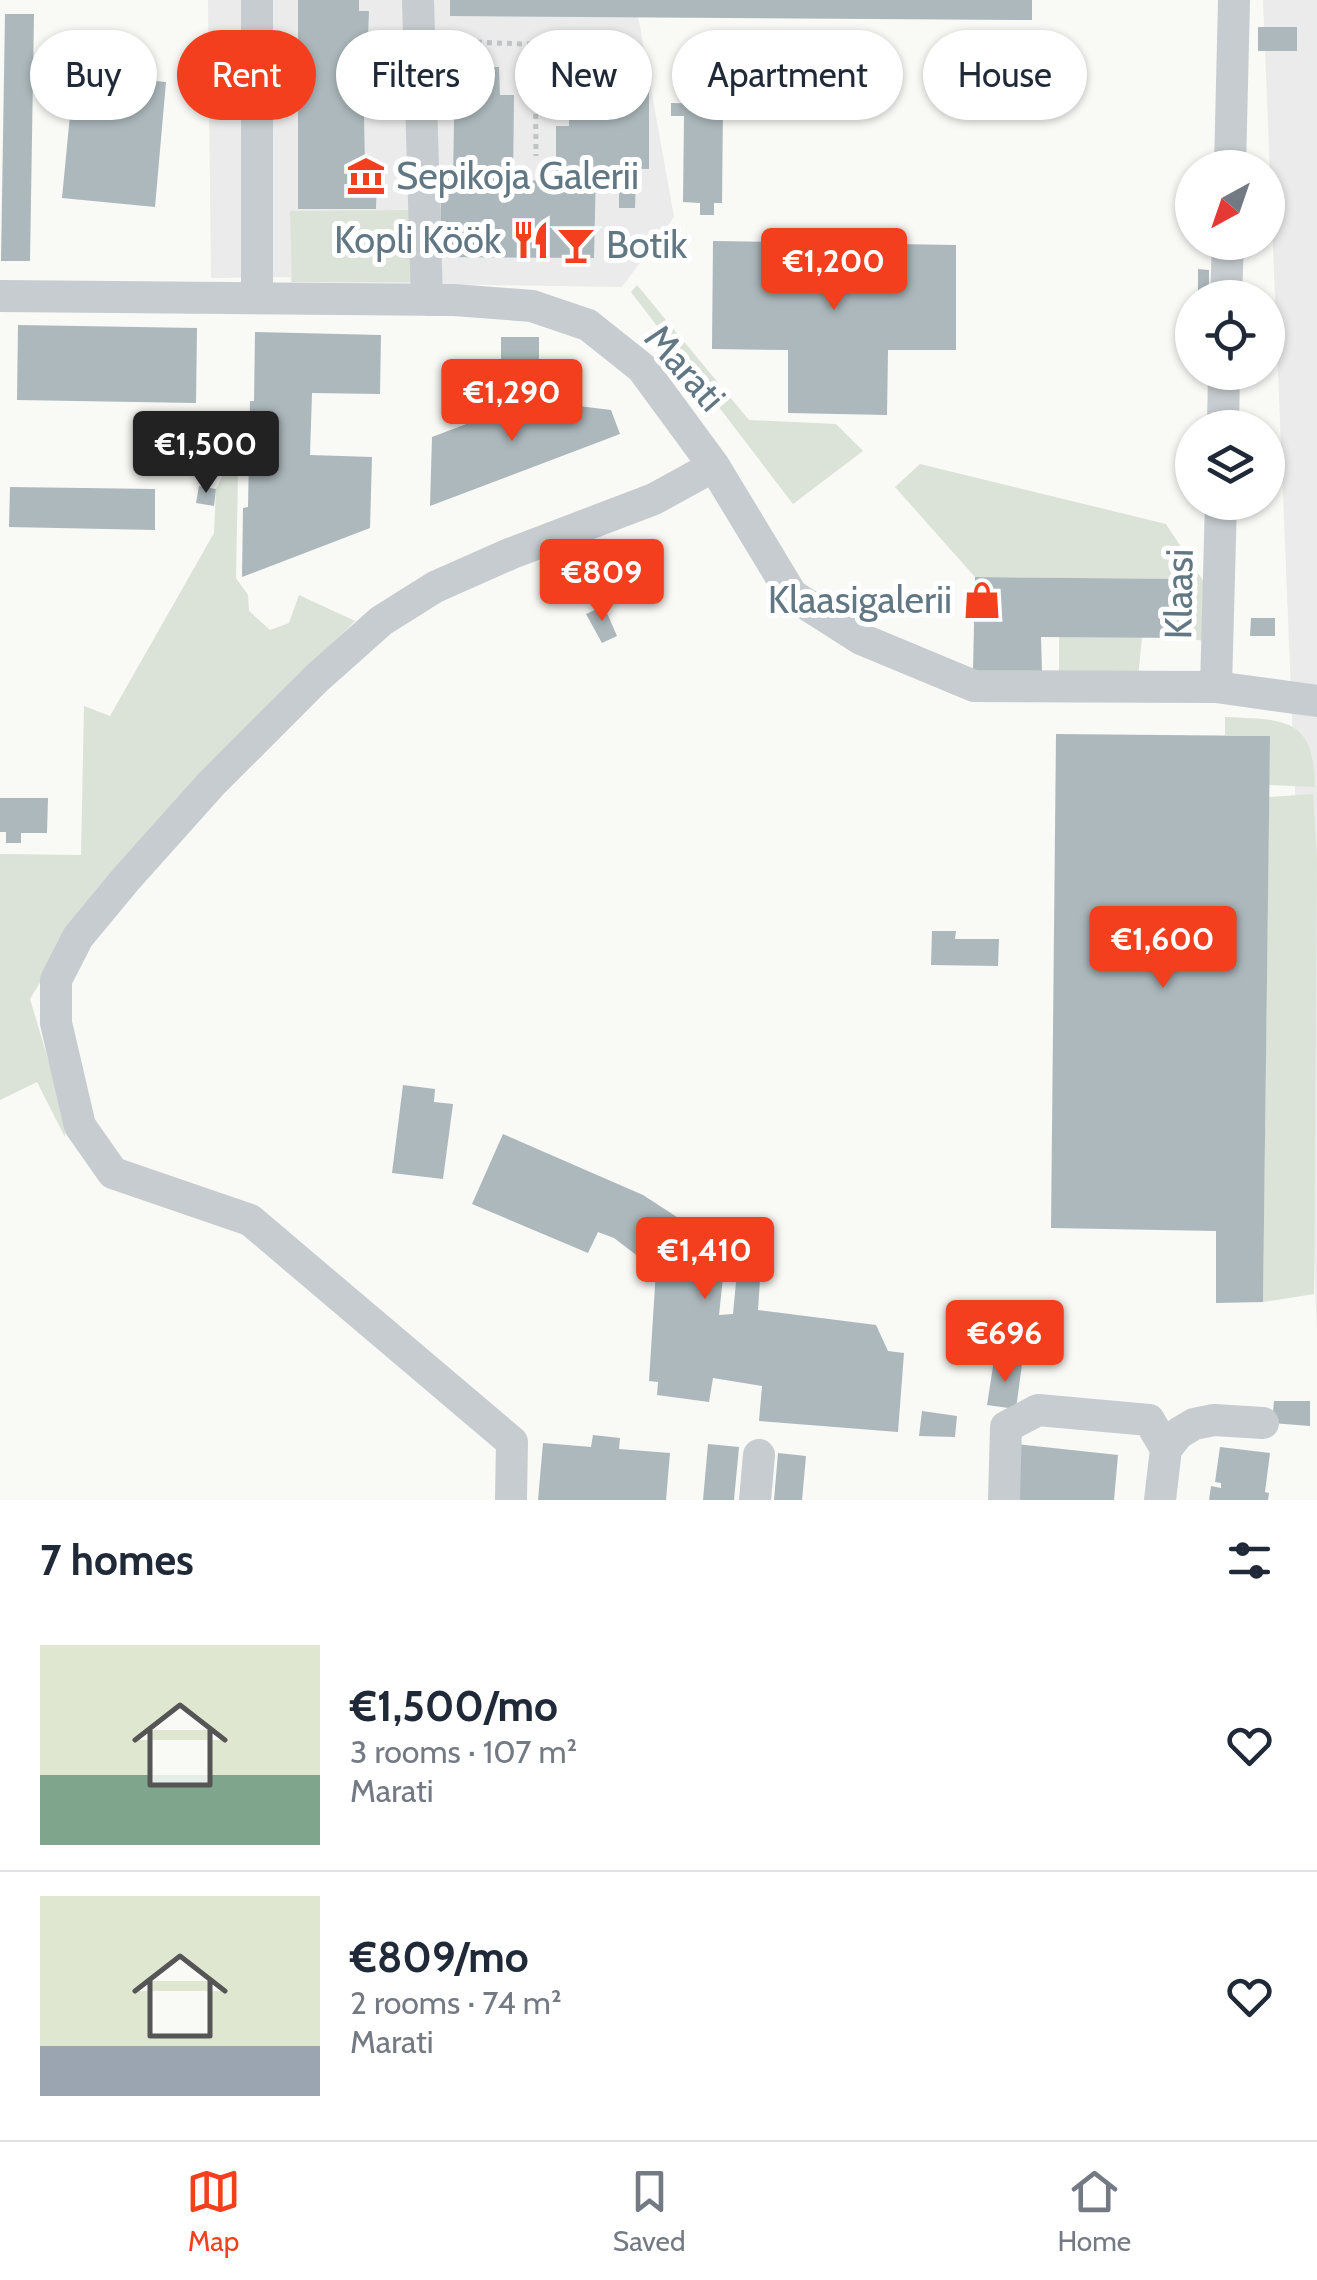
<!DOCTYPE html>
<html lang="en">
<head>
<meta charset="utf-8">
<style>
	:root { --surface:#fff; --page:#f6f6f7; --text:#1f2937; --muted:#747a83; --line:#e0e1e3; --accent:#f33f1d }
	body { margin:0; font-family:Cabin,sans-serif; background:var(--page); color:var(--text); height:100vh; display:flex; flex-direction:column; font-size:38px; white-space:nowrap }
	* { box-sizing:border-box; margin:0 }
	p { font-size:32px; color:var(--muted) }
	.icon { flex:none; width:55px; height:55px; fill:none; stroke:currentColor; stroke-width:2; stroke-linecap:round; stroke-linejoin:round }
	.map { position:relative; height:1500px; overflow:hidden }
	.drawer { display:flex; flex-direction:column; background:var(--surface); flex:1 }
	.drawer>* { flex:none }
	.guide { position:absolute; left:30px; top:30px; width:1258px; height:90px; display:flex; gap:20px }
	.needle { width:65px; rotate:220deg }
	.tools { position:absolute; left:1175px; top:150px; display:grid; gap:20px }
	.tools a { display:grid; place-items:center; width:110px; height:110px; border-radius:50%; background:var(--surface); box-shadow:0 2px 8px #0004; font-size:50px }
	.price { position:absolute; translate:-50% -85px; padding:0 22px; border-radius:10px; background:var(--accent); color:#fff; font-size:32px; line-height:65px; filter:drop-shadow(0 2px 5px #0008) }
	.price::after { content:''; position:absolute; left:50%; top:60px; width:30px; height:22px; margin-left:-15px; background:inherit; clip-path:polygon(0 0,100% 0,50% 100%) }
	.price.on { background:#222; color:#fff }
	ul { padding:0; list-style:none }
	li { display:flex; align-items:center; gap:30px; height:250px; padding:0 40px }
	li+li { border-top:2px solid var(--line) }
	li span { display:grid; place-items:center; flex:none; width:280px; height:200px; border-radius:0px; color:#555 }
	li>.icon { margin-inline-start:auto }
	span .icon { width:120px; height:120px; fill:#fffc; stroke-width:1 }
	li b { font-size:42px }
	h2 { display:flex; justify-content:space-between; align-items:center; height:120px; padding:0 40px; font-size:42px }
	.pill { padding:0 35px; border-radius:45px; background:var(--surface); box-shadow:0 2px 8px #0004; font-size:35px; line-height:90px }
	.pill.on { background:var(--accent); color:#fff }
	.menu { display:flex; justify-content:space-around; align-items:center; height:140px; border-top:2px solid var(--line); background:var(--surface); font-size:28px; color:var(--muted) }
	.menu a { display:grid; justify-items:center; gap:5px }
	.menu .on { color:var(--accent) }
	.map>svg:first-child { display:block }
</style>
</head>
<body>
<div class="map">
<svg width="1317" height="1500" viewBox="0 0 1317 1500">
	<rect width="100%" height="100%" fill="#f9f9f6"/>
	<path fill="#eaebea" d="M 208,0 L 625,0 L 638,16 L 674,217 L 622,287 L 291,282 L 290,277 L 211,278 Z
		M 1263,0 L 1317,0 L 1317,1333 Z"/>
	<path fill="#dbe2d7" d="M 413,210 L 416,282 L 292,282 L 290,211 Z
		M 637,285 L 749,420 L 836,424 L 863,451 L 793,504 L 631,292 Z
		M 228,464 L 238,473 L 236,578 L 248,595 L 249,611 L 270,630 L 289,623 L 299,595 L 355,621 L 187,789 L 44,976 L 30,999 L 64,1113 L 65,1137 L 37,1082 L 0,1100 L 0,854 L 81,855 L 84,706 L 110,716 L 214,533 L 216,489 Z
		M 920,464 L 1166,524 L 1204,582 L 1203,641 L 1190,638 L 1191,579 L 975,577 L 895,487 Z
		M 1059,637 L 1142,637 L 1138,678 L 1059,678 Z
		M 1225,717 C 1284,720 1314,716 1315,787 L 1269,785 L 1270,736 L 1225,735 Z
		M 1313,794 L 1317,861 L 1314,1294 L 1263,1302 L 1269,797 Z"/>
	<path fill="#acb8bc" d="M 298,0 L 359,0 L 359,11 L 369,11 L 366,86 L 379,86 L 379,115 L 364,115 L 365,169 L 377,169 L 376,209 L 298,209 Z
		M 450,0 L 1032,0 L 1032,20 L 450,16 Z
		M 5,14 L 34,14 L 30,261 L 1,261 Z
		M 1258,27 L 1297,27 L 1297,51 L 1258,51 Z
		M 455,67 L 499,67 L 500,95 L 514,95 L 513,180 L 556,181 L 556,126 L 569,126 L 569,85 L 598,86 L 597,93 L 632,94 L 633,68 L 649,69 L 649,169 L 596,168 L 594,258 L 440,257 L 441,178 L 453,178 Z
		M 74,73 L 166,82 L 155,207 L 62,198 Z
		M 671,103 L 723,104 L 722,203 L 714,203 L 714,215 L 700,215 L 700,203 L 683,202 L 684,116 L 671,116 Z
		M 619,176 L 636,176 L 635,208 L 619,208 Z
		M 713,241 L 956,245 L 956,350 L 888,350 L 887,415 L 788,413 L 788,350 L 712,349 Z
		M 1198,269 L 1209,270 L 1209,298 L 1198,298 Z
		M 18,325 L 197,328 L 196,403 L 17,400 Z
		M 255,332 L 381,335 L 380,394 L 312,393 L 310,455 L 372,457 L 370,528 L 242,577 L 243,508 L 248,507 L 250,401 L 254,401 Z
		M 501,337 L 539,337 L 539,365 L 501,364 Z
		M 530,400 L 611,410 L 620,434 L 430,506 L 432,437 Z
		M 199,486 L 216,489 L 214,506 L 196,503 Z
		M 10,487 L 155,489 L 155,530 L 9,527 Z
		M 975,577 L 1191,579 L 1190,638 L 1041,637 L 1042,673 L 973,672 Z
		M 604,606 L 617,636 L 602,643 L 586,614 Z
		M 1251,618 L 1275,618 L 1275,636 L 1250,636 Z
		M 1056,734 L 1270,736 L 1263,1302 L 1216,1303 L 1216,1231 L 1051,1228 Z
		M 0,798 L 48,798 L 47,833 L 21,833 L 21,843 L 6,843 L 6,832 L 0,832 Z
		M 932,931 L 956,931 L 955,939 L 999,939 L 998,966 L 931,965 Z
		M 403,1085 L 435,1089 L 434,1102 L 453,1104 L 443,1179 L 392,1173 Z
		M 503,1134 L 643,1195 L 700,1232 L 725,1259 L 719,1315 L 733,1314 L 739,1250 L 761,1265 L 758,1310 L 876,1325 L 888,1351 L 904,1353 L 898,1432 L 759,1421 L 762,1386 L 713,1378 L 709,1402 L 657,1395 L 658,1382 L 649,1381 L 656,1270 L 614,1238 L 598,1232 L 588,1253 L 472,1204 Z
		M 994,1360 L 1022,1364 L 1016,1409 L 987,1405 Z
		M 1274,1401 L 1310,1401 L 1310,1426 L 1272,1423 Z
		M 922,1411 L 957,1416 L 955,1437 L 919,1436 Z
		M 593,1435 L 620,1438 L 619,1449 L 670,1453 L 666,1500 L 538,1500 L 543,1443 L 591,1447 Z
		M 708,1444 L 739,1447 L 734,1500 L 703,1500 Z
		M 1015,1444 L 1118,1455 L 1114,1500 L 1009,1500 Z
		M 1220,1447 L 1270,1453 L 1265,1492 L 1269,1493 L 1268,1500 L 1209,1500 L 1211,1486 L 1221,1488 L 1221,1483 L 1215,1482 Z
		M 778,1453 L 806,1456 L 802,1500 L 774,1500 Z"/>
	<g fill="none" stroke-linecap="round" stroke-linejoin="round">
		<path stroke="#c0c4c5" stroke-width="5" stroke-dasharray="5 5" stroke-linecap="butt" d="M 447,41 L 602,47
			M 535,44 L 536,156"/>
		<path stroke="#c6cccf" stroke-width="32" d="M 418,0 L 427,300
			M 1230,168 L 1234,0
			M 0,296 L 454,300 L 532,306 L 588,325 L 642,368 L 714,466 L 792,595 L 861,639 L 974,686 L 1216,687 L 1317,701
			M 257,298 L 257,0
			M 1226,298 L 1228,242
			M 1223,428 L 1224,372
			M 1216,687 L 1221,502
			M 511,1500 L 512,1442 L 250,1220 L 113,1173 L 80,1126 L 56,1023 L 56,980 L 78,937 L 126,879 L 211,784 L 317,678 L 381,621 L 435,587 L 512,553 L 654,499 L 714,466
			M 755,1500 L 759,1455
			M 1004,1500 L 1006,1427 L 1038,1410 L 1149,1420 L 1166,1449
			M 1160,1500 L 1166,1449 L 1179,1433 L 1194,1424 L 1214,1420 L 1263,1423"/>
	</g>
	<defs>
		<g id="museum-bare" transform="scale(3)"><path d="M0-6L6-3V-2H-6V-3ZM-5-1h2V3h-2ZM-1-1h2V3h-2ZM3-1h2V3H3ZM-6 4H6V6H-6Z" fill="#f33f1d" stroke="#fff" stroke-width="2.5" paint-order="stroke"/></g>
		<g id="restaurant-bare" transform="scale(3)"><path d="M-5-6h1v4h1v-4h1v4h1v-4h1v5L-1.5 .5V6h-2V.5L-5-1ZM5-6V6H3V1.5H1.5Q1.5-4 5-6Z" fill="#f33f1d" stroke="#fff" stroke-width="2.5" paint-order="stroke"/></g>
		<g id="bar-bare" transform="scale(3)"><path d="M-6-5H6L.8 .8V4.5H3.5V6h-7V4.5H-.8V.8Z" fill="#f33f1d" stroke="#fff" stroke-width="2.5" paint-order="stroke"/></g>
		<g id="shop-bare" transform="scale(3)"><path d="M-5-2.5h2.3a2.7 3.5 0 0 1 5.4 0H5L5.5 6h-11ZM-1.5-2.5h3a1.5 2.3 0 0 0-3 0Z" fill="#f33f1d" stroke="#fff" stroke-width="2.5" paint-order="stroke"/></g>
	</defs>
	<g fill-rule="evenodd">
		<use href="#museum-bare" x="366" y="176"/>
		<use href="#restaurant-bare" x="531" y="240"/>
		<use href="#bar-bare" x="576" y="245"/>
		<use href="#shop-bare" x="982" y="600"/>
	</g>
	<g text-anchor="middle" stroke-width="10" stroke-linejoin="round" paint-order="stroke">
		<g font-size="38" fill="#617884" stroke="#fff" text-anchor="start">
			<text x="396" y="189">Sepikoja Galerii</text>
			<text x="501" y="253" text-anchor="end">Kopli Köök</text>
			<text x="606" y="258">Botik</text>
			<text x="952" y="613" text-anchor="end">Klaasigalerii</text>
		</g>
		<g font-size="38" fill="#617884" stroke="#fff">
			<text transform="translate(685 368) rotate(49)" y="13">Marati</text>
			<text transform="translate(1179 594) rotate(-89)" y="13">Klaasi</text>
		</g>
	</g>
</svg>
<div class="tools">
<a><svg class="needle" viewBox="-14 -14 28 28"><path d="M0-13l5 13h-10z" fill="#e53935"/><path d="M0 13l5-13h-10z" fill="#747a83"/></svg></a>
<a><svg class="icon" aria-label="locate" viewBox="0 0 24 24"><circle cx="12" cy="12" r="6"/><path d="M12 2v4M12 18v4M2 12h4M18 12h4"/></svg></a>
<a><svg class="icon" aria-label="layers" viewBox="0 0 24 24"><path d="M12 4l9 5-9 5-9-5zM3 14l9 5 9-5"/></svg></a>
</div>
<b class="price" style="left:834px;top:313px">€1,200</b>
<b class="price" style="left:512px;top:444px">€1,290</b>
<b class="price on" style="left:206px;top:496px">€1,500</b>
<b class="price" style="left:602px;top:624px">€809</b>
<b class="price" style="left:1163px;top:991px">€1,600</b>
<b class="price" style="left:705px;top:1302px">€1,410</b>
<b class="price" style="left:1005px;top:1385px">€696</b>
<div class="guide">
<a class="pill">Buy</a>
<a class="pill on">Rent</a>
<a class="pill">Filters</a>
<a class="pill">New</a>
<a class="pill">Apartment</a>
<a class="pill">House</a>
</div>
</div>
<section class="drawer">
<h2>7 homes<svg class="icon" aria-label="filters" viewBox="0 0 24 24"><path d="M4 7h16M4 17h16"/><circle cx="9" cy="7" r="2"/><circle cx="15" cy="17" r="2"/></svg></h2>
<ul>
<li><span style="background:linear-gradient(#dfe7d0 65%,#7fa58c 0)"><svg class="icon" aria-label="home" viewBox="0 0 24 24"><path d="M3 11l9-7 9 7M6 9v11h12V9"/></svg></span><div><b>€1,500/mo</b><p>3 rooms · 107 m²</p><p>Marati</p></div><svg class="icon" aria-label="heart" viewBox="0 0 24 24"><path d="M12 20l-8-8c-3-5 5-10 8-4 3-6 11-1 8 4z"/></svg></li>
<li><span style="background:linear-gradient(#dfe7d0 75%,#9aa5b1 0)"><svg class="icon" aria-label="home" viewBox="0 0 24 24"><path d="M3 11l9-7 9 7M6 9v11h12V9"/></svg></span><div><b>€809/mo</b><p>2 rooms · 74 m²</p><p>Marati</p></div><svg class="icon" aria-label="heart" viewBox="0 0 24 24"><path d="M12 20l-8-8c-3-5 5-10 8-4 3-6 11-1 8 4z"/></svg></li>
</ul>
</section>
<nav class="menu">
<a class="on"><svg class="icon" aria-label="map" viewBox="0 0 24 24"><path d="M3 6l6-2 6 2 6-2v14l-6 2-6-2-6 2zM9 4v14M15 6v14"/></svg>Map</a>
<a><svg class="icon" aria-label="saved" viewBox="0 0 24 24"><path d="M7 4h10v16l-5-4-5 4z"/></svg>Saved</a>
<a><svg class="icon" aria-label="home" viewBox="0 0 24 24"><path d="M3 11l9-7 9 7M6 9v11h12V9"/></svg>Home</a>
</nav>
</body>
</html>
